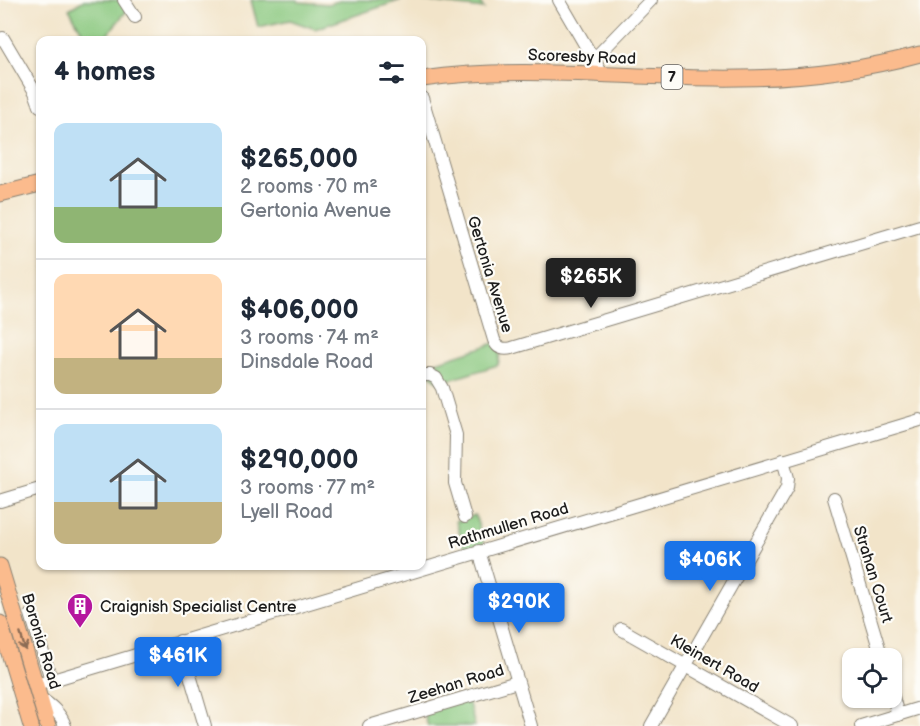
<!DOCTYPE html>
<html lang="en">
<head>
<meta charset="utf-8">
<style>
	:root { --surface:#fff; --page:#f6f6f7; --text:#1f2937; --muted:#747a83; --line:#e0e1e3; --accent:#1a73e8 }
	body { margin:0; font-family:"Balsamiq Sans",sans-serif; background:var(--page); color:var(--text); height:100vh; display:flex; flex-direction:column; font-size:22px; white-space:nowrap }
	* { box-sizing:border-box; margin:0 }
	p { font-size:20px; color:var(--muted) }
	.icon { flex:none; width:33px; height:33px; fill:none; stroke:currentColor; stroke-width:2; stroke-linecap:round; stroke-linejoin:round }
	.map { position:relative; flex:1; overflow:hidden }
	.drawer { position:absolute; left:36px; top:36px; width:390px; height:534px; display:flex; flex-direction:column; background:var(--surface); border-radius:12px; box-shadow:0 2px 4px #0004 }
	.drawer>* { flex:none }
	.buttons { position:absolute; left:842px; top:648px; display:grid; gap:12px }
	.buttons a { display:grid; place-items:center; width:60px; height:60px; border-radius:12px; background:var(--surface); box-shadow:0 2px 4px #0004; font-size:30px }
	.price { position:absolute; translate:-50% -51px; padding:0 14px; border-radius:6px; background:var(--accent); color:#fff; font-size:20px; line-height:39px; filter:drop-shadow(0 2px 3px #0008) }
	.price::after { content:''; position:absolute; left:50%; top:36px; width:18px; height:14px; margin-left:-9px; background:inherit; clip-path:polygon(0 0,100% 0,50% 100%) }
	.price.selected { background:#222; color:#fff }
	ul { padding:0; list-style:none }
	li { display:flex; align-items:center; gap:18px; height:150px; padding:0 18px }
	li+li { border-top:2px solid var(--line) }
	li span { display:grid; place-items:center; flex:none; width:168px; height:120px; border-radius:12px; color:#555 }
	li>.icon { margin-inline-start:auto }
	span .icon { width:72px; height:72px; fill:#fffc; stroke-width:1 }
	li b { font-size:26px }
	h2 { display:flex; justify-content:space-between; align-items:center; height:72px; padding:0 18px; font-size:26px }
	.map>svg:first-child { display:block }
</style>
</head>
<body>
<div class="map">
<svg width="920" height="726" viewBox="0 0 920 726">
	<rect width="100%" height="100%" fill="#fdfcf7"/>
	<filter id="ink" filterUnits="userSpaceOnUse"><feTurbulence type="fractalNoise" baseFrequency=".0167" numOctaves="2"/><feDisplacementMap in="SourceGraphic" scale="12" xChannelSelector="R" yChannelSelector="G"/><feConvolveMatrix kernelMatrix="1 2 1 2 8 2 1 2 1" color-interpolation-filters="sRGB"/></filter>
	<filter id="wash" filterUnits="userSpaceOnUse"><feTurbulence type="fractalNoise" baseFrequency=".008" numOctaves="4" result="noise"/><feDisplacementMap in="SourceGraphic" scale="24" xChannelSelector="R" yChannelSelector="G"/><feGaussianBlur stdDeviation="1.35" result="paint"/><feColorMatrix in="noise" values="0 0 0 0 0 0 0 0 0 0 0 0 0 0 0 0 0 1.4 0 .05"/><feComposite in="paint" operator="in"/></filter>
	<g filter="url(#wash)">
		<rect width="100%" height="100%" fill="#f2e4c9"/>
		<path fill="#8ac87f" stroke="#53724e" stroke-width="1.5" d="M 84,0 L 124,0 L 129,8 L 103,40 L 87,40 L 69,9 Z
			M 251,0 L 298,0 L 299,2 L 328,4 L 343,0 L 401,0 L 315,29 L 290,20 L 258,27 Z
			M 412,0 L 479,0 L 484,9 Z
			M 495,343 L 501,348 L 498,365 L 440,383 L 430,375 L 436,362 Z
			M 475,515 L 486,549 L 466,555 L 456,521 Z
			M 467,697 L 475,726 L 428,726 L 423,710 Z"/>
	</g>
	<g filter="url(#ink)">
		<g fill="none" stroke-linecap="round" stroke-linejoin="round">
			<g stroke="#878072" stroke-width="14">
				<path id="minor" d="M 124,0 L 135,17
					M 559,0 L 602,74
					M 3,38 L 35,92 L 40,106
					M 594,59 L 651,0
					M 422,98 L 494,340 C 497,348 503,350 512,348 L 920,226
					M 422,375 L 430,375 L 436,378 L 442,388 L 456,435 L 455,483 L 465,517
					M 834,498 L 882,658
					M 0,501 L 40,489
					M 479,551 L 531,726
					M 31,614 L 51,679
					M 621,629 L 792,726
					M 180,641 L 205,726
					M 36,685 L 920,420
					M 891,690 L 898,715
					M 39,697 C 50,705 61,713 65,726
					M 369,726 L 517,682
					M 651,726 L 787,488 L 788,478 L 783,460
					M 861,726 L 920,708"/>
			</g>
			<g stroke="#878072" stroke-width="17">
				<path id="major" d="M 422,79 C 527,64 634,80 740,78 C 800,78 862,70 920,54
					M 0,194 L 40,184
					M 0,566 L 48,726
					M 0,623 L 31,726"/>
			</g>
			<use href="#minor" stroke="#fff" stroke-width="12"/>
			<use href="#major" stroke="#fbbb8d" stroke-width="15"/>
		</g>
		<defs><path id="oneway-shaft" d="M-6 0H5M1.5-3L5.5 0L1.5 3" fill="none" stroke-width="1.6" stroke-linecap="round" stroke-linejoin="round" transform="scale(1.5)"/></defs>
		<use stroke="#8c6c54" href="#oneway-shaft" transform="translate(23 642) rotate(73)"/>
	</g>
	<defs>
		<g id="building-pin" transform="scale(1.35)"><path d="M0 17L-7.5 6A9.5 9.5 0 1 1 7.5 6Z" fill="#b5179e" stroke="#fdfcf7"/><path d="M-4-6H4V6H1V3H-1V6H-4ZM-2.5-4.3h1.7v1.8h-1.7ZM.8-4.3h1.7v1.8H.8ZM-2.5-1h1.7V.8h-1.7ZM.8-1h1.7V.8H.8Z" fill="#fff"/></g>
	</defs>
	<g fill-rule="evenodd">
		<use href="#building-pin" x="80" y="606"/>
	</g>
	<g text-anchor="middle" stroke-width="4.5" stroke-linejoin="round" paint-order="stroke">
		<rect fill="#fdfcf7" stroke="#605f5e" stroke-width="1.5" x="661.5" y="65" width="21" height="24" rx="4.5"/>
		<g font-size="15" font-weight="bold" fill="#1c1c1c">
			<text x="672" y="82">7</text>
		</g>
		<g font-size="16" fill="#1c1c1c" stroke="#fdfcf7">
			<text transform="translate(582 56) rotate(2)" y="6">Scoresby Road</text>
			<text transform="translate(491 274) rotate(73)" y="6">Gertonia Avenue</text>
			<text transform="translate(508 525) rotate(-17)" y="6">Rathmullen Road</text>
			<text transform="translate(874 574) rotate(73)" y="6">Strahan Court</text>
			<text transform="translate(42 641) rotate(73)" y="6">Boronia Road</text>
			<text transform="translate(715 663) rotate(30)" y="6">Kleinert Road</text>
			<text transform="translate(456 683) rotate(-17)" y="6">Zeehan Road</text>
		</g>
		<g font-size="16" fill="#1c1c1c" stroke="#fdfcf7" text-anchor="start">
			<text x="100" y="612">Craignish Specialist Centre</text>
		</g>
	</g>
</svg>
<div class="buttons">
<a><svg class="icon" aria-label="locate" viewBox="0 0 24 24"><circle cx="12" cy="12" r="6"/><path d="M12 2v4M12 18v4M2 12h4M18 12h4"/></svg></a>
</div>
<b class="price selected" style="left:591px;top:309px">$265K</b>
<b class="price" style="left:710px;top:592px">$406K</b>
<b class="price" style="left:519px;top:634px">$290K</b>
<b class="price" style="left:178px;top:688px">$461K</b>
<section class="drawer">
<h2>4 homes<svg class="icon" aria-label="filters" viewBox="0 0 24 24"><path d="M4 7h16M4 17h16"/><circle cx="9" cy="7" r="2"/><circle cx="15" cy="17" r="2"/></svg></h2>
<ul>
<li><span style="background:linear-gradient(#bfe0f5 70%,#8fb573 0)"><svg class="icon" aria-label="home" viewBox="0 0 24 24"><path d="M3 11l9-7 9 7M6 9v11h12V9"/></svg></span><div><b>$265,000</b><p>2 rooms · 70 m²</p><p>Gertonia Avenue</p></div></li>
<li><span style="background:linear-gradient(#ffd9b3 70%,#c2b280 0)"><svg class="icon" aria-label="home" viewBox="0 0 24 24"><path d="M3 11l9-7 9 7M6 9v11h12V9"/></svg></span><div><b>$406,000</b><p>3 rooms · 74 m²</p><p>Dinsdale Road</p></div></li>
<li><span style="background:linear-gradient(#bfe0f5 65%,#c2b280 0)"><svg class="icon" aria-label="home" viewBox="0 0 24 24"><path d="M3 11l9-7 9 7M6 9v11h12V9"/></svg></span><div><b>$290,000</b><p>3 rooms · 77 m²</p><p>Lyell Road</p></div></li>
</ul>
</section>
</div>
</body>
</html>
